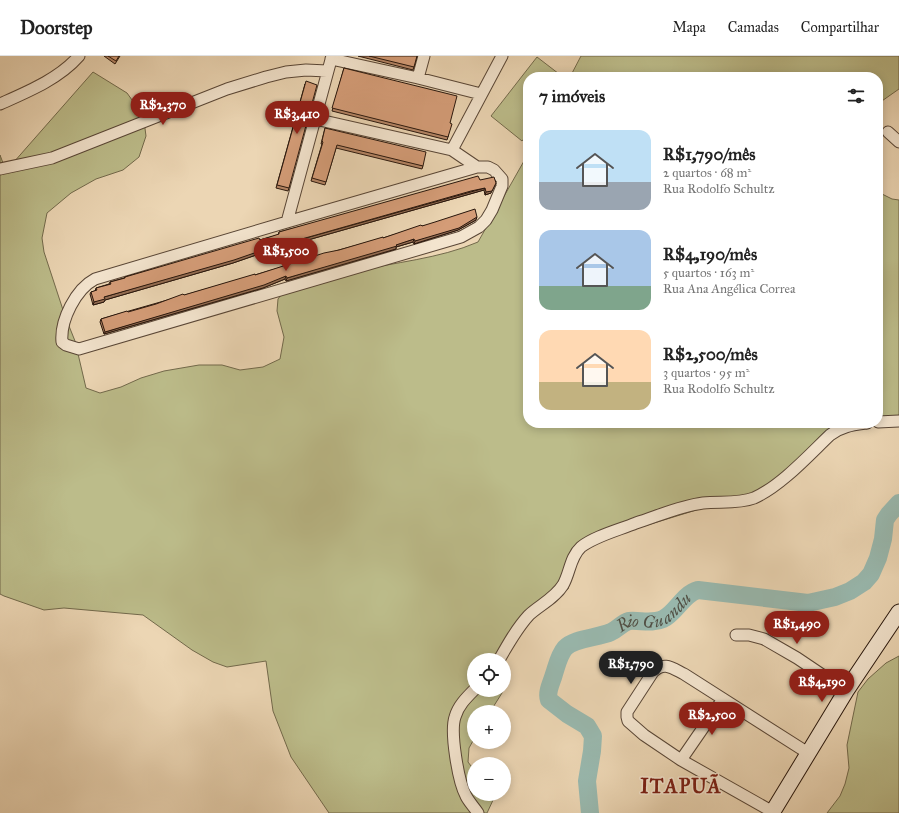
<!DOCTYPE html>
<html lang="pt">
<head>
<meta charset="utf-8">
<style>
	:root { --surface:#fff; --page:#f6f6f6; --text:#222; --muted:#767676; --line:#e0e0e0; --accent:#8f2418 }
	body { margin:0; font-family:"IM FELL Great Primer",serif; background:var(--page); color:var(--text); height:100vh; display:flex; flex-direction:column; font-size:15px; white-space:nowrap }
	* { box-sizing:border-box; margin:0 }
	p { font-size:13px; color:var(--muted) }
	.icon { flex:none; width:22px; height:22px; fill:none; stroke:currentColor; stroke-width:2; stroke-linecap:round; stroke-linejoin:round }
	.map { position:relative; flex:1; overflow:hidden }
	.panel { position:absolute; left:523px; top:16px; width:360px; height:356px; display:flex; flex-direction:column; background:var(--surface); border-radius:16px; box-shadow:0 2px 10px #0003 }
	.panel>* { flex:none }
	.fabs { position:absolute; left:467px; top:597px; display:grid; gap:8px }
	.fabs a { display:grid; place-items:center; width:44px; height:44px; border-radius:50%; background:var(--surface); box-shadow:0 2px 10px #0003; font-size:20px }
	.price { position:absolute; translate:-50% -34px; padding:0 9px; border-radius:14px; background:var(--accent); color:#fff; font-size:13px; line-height:26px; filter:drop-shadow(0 1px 2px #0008) }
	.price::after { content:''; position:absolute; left:50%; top:24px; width:12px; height:9px; margin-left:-6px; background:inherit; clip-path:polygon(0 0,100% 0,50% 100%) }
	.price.on { background:#222; color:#fff }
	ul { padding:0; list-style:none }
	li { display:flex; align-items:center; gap:12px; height:100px; padding:0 16px }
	li span { display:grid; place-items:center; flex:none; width:112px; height:80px; border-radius:12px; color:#555 }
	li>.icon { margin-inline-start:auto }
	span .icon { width:48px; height:48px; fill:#fffc; stroke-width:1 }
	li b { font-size:17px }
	h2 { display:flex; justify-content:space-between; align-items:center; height:48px; padding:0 16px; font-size:17px }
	header { display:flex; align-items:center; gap:24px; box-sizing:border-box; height:56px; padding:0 20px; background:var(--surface); border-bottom:1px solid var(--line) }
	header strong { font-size:19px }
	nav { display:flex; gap:22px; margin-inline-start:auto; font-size:14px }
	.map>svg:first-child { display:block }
</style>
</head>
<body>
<header>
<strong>Doorstep</strong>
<nav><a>Mapa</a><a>Camadas</a><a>Compartilhar</a></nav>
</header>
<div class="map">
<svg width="899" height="757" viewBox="0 0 899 757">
	<rect width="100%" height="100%" fill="#ecd6b4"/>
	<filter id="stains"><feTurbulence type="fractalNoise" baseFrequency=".005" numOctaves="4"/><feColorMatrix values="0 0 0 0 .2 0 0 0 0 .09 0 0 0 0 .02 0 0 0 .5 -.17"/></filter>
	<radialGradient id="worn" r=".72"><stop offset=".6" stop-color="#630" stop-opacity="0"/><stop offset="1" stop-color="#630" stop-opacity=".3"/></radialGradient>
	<path fill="#bcbc8a" stroke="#72694b" d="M 581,0 L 899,0 L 899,33 L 879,47 L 878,50 L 878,21 L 570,21 Z
		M 537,1 L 563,21 L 528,21 L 528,78 L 522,85 L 491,60 Z
		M 93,16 L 127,37 L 140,55 L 144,65 L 146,80 L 139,101 L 123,114 L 96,123 L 71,137 L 47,157 L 42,182 L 44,196 L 65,260 L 75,285 L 86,332 L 100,337 L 121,331 L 141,322 L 164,315 L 199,309 L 222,309 L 240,314 L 263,311 L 280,303 L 284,281 L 277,255 L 278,243 L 284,235 C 307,228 330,221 353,216 C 394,206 439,203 478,186 L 528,98 L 528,367 L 878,367 L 878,136 L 892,143 L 899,144 L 899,367 L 862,371 L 841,376 L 755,447 L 719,447 L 615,479 L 586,491 L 575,506 L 568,533 L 555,540 L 527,563 L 505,601 L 504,614 L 504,604 L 474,604 L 474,634 L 502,634 L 502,637 L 490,656 L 474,656 L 474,683 L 469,692 L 468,706 L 474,714 L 474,738 L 491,738 L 494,742 L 487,757 L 329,757 L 291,701 L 273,655 L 266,605 L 227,611 L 213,606 L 192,594 L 143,559 L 64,552 L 44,554 L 4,540 L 0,538 L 0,99 L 6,115 Z
		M 899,600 L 899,757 L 827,757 L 840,740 L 845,728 L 849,712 L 847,689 L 858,636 L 868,623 L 886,607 Z"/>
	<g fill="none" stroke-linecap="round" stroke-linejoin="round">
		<path stroke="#99b9af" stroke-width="18" id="s1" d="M 590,757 L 587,725 L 592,695 L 593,680 L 587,670 L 567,658 L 549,644 C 546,636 552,626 554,618 C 557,609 559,599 565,592 C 574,582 598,582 611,576 C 618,573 622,567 629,565 C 640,564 652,568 663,563 C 676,557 683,538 698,534 L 808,547 L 835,541 L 850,535 L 864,526 L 871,518 L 878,502 L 883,483 L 885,464 L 889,458 L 899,447"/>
		<g stroke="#594636" stroke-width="13">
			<path id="street" d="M 331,3 L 418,22 L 481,38
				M 418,22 L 424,0
				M 0,48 C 27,36 59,23 79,0
				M 315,63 L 452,94 L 477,111 L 488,111 L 494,114 L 502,123 L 502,130 L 492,154 L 486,164 L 479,171 L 461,181 L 79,293 L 66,289 L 62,286 C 60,264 76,233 95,223 L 287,166 L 477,111
				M 888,76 L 899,86
				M 452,94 L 502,0
				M 0,113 L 52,102 L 227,33 L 266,21 L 286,16 L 306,14 L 327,15
				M 287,166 L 332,0
				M 878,366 L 899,365
				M 736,579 L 749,579 L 764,583 L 797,602 L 846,635
				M 499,604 C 508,588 517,572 529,559 C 540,549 555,542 563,529 C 570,517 570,501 581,491 C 595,480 619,474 636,467 C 658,460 680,450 703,447 C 719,445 738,448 754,442 C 781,430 809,399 830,379 C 842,370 853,369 867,367
				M 474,634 C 466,642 458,650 455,661 C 450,676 458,725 466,740 C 469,746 474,751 478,757
				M 681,704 L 723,643
				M 773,756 L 681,704 L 644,679 L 628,665 L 627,661 L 627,656 L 653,616 C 664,605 672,612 684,618 L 808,697"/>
		</g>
		<g stroke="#28160c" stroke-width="17">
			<path id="secondary" d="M 772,757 L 846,635 L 899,556"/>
		</g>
		<use href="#street" stroke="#f3e4ce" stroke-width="11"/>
		<use href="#secondary" stroke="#f3e4ce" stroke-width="15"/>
	</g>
	<path fill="#b68666" stroke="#28160c" d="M 104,0 L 120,0 L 115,8 Z
		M 358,0 L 417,0 L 413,14 Z
		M 344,12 L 450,67 L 448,81 L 447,84 L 332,55 Z
		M 305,28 L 289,132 L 288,135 L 276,132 Z
		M 325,72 L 423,110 L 422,113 L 336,92 L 325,129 L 311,125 L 322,88 L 321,88 Z
		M 480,124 L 491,137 L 485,139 L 484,134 L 470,138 L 262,197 L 233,207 L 105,244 L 104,246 L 93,249 L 90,238 L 91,236 L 95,235 L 96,232 L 109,228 L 110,226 L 124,222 L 125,221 L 278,179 L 279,176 Z
		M 476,164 L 458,174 L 414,188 L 413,186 L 396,191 L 396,193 L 286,225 L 285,223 L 263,232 L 104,278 L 100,266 L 101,263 L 255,219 L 339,194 L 383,182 L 422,170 Z"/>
	<path fill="#946d53" stroke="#28160c" d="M 496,127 L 491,137 L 485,139 L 486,136 Z
		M 485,132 L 484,134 L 262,197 L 233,207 L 105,244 L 104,246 L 93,249 L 94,246 L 104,241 L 263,194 Z
		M 477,161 L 476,164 L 458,174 L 414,188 L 415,185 Z
		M 414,183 L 413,186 L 396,191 L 396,193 L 286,225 L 287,222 Z
		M 286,220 L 285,223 L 263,232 L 104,278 L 105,276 Z"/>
	<path fill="#d49c77" stroke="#28160c" d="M 108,0 L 119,0 L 116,5 Z
		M 369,0 L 417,0 L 414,11 Z
		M 344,12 L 457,40 L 450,67 L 452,68 L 448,81 L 332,52 Z
		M 306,25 L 317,29 L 289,132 L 277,129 Z
		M 325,72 L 426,96 L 423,110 L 337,89 L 326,126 L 312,122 L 323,86 L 322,85 Z
		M 478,120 L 480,124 L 494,121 L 496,127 L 492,135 L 486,136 L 485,132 L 471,135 L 263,194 L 234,204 L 104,241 L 105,243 L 94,246 L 91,236 L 97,234 L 96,232 L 111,228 L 110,226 L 125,222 L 125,221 L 259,182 L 260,184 L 279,178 L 279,176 Z
		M 475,153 L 477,161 L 459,172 L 415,185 L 414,183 L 396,189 L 397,190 L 287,222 L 286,220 L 264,229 L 105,276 L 101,263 L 127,255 L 128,256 L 156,248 L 183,238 L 184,239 L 255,218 L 255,219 L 324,197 L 339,194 L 383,181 L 383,182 L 421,169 L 422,170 L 435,166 Z"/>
	<g text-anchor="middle" stroke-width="3" stroke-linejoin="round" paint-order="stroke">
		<g font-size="17" font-style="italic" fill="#504f45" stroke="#f3e4ce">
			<text dy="6" stroke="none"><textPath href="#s1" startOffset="289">Rio Guandu</textPath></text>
		</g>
		<g font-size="20" font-weight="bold" letter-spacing="1" fill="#7a1f14" stroke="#f3e4ce">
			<text x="681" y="737">ITAPUÃ</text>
		</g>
	</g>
	<rect width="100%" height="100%" filter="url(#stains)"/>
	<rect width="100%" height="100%" fill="url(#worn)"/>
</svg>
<div class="fabs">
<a><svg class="icon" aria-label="locate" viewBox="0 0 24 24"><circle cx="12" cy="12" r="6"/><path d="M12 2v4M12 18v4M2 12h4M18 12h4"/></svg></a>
<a>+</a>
<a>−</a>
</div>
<b class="price" style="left:163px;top:70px">R$2,370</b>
<b class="price" style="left:297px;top:79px">R$3,410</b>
<b class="price" style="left:286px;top:216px">R$1,500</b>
<b class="price" style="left:797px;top:589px">R$1,490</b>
<b class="price on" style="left:631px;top:629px">R$1,790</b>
<b class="price" style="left:822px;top:647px">R$4,190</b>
<b class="price" style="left:712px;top:680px">R$2,500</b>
<section class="panel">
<h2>7 imóveis<svg class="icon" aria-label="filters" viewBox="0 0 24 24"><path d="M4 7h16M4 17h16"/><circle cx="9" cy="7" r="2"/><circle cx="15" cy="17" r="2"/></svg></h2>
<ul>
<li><span style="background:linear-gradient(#bfe0f5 65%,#9aa5b1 0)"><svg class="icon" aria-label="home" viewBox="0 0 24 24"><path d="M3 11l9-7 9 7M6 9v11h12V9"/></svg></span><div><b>R$1,790/mês</b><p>2 quartos · 68 m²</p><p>Rua Rodolfo Schultz</p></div></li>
<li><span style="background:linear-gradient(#a9c7e8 70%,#7fa58c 0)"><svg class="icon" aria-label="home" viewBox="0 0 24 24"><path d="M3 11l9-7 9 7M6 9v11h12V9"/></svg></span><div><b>R$4,190/mês</b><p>5 quartos · 163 m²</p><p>Rua Ana Angélica Correa</p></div></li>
<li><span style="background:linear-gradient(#ffd9b3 65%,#c2b280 0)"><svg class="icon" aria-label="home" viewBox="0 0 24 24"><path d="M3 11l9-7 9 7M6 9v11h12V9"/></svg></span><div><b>R$2,500/mês</b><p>3 quartos · 95 m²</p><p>Rua Rodolfo Schultz</p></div></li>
</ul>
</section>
</div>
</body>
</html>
